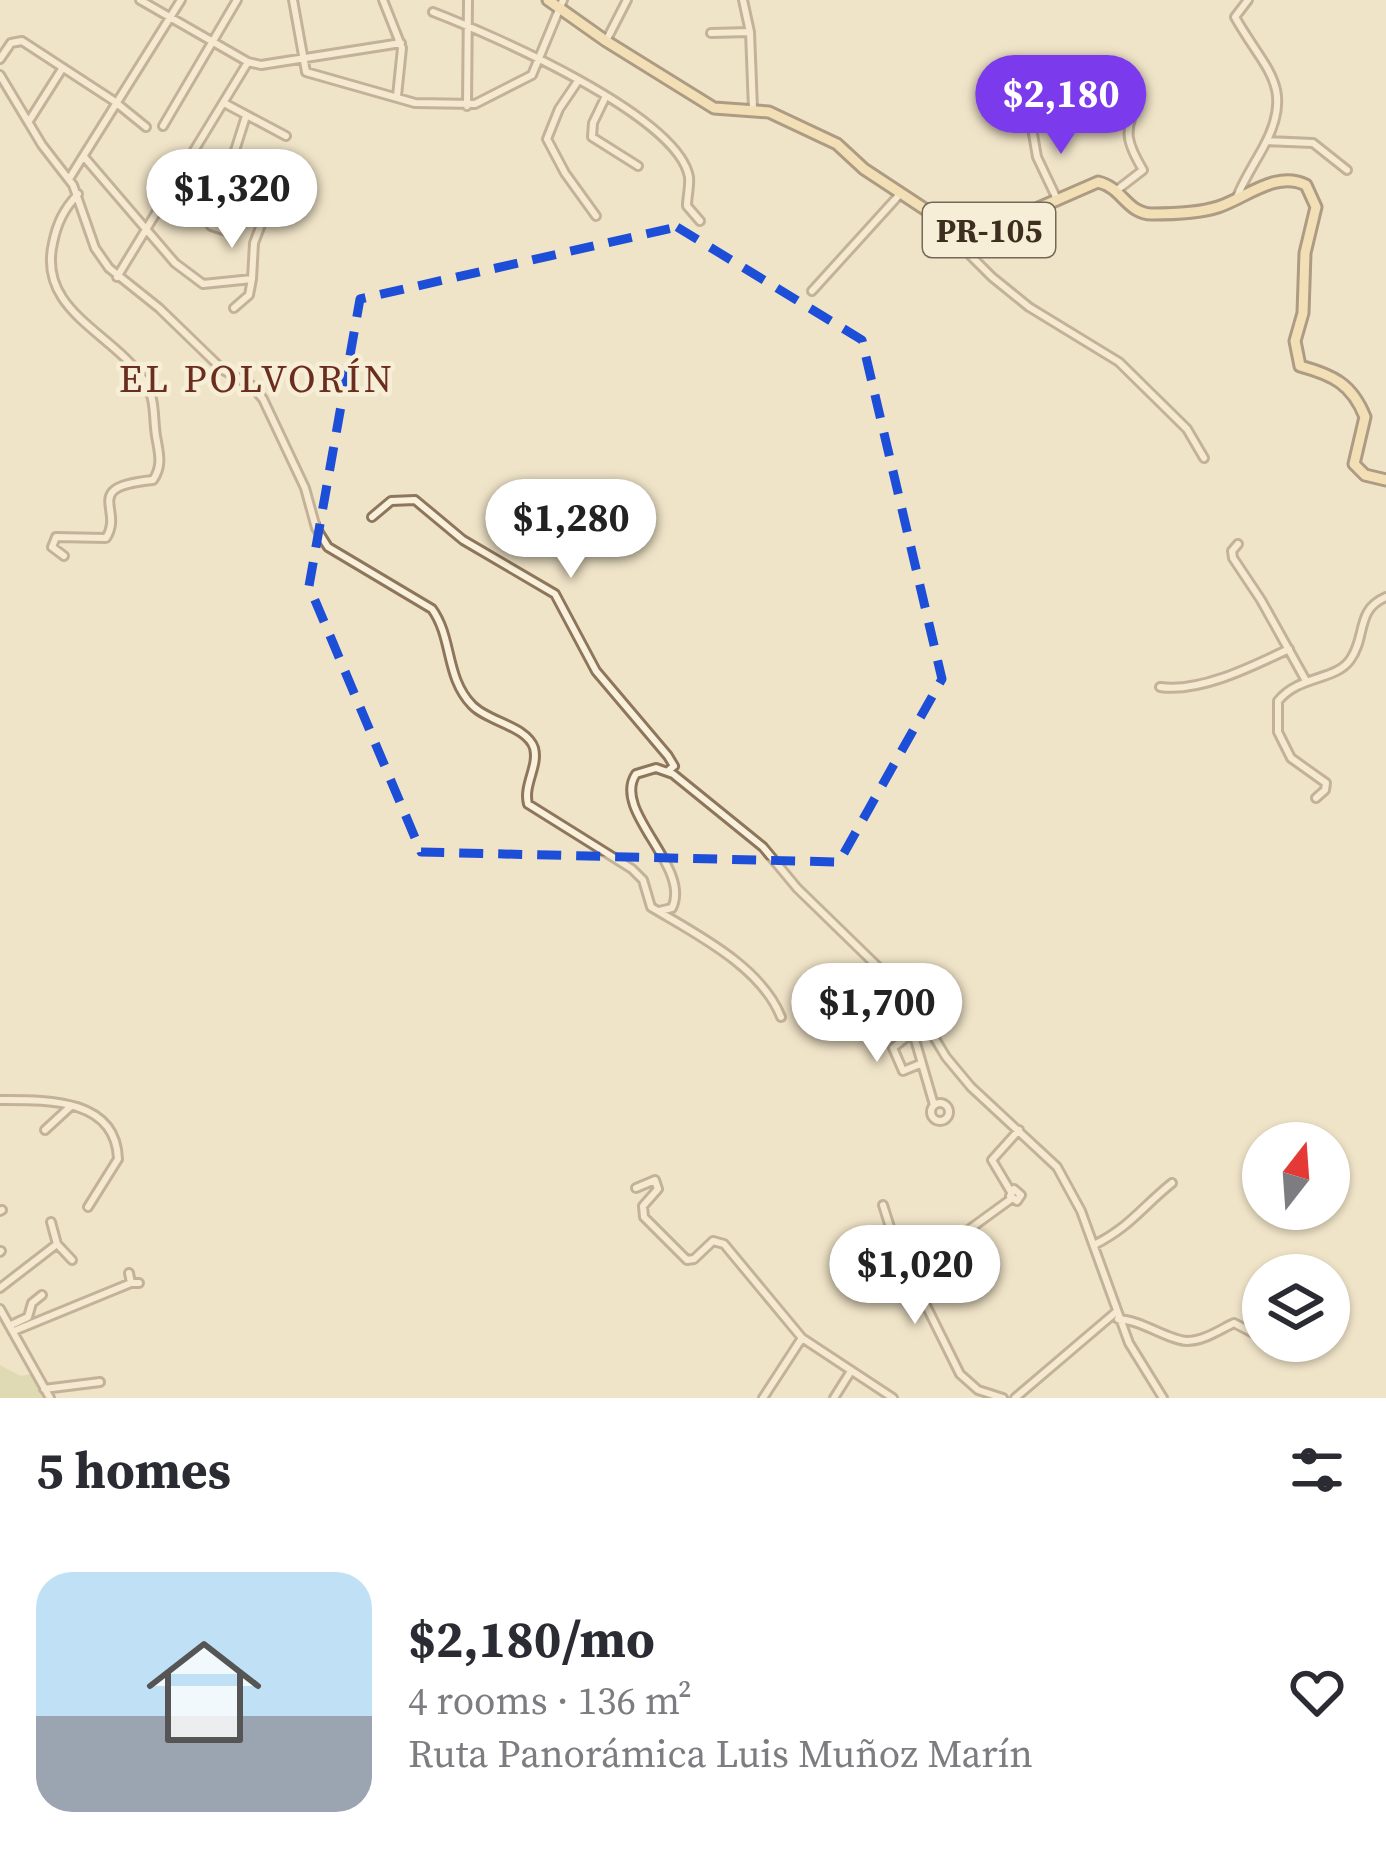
<!DOCTYPE html>
<html lang="en">
<head>
<meta charset="utf-8">
<style>
	:root { --surface:#fff; --page:#f2f2f3; --text:#2b2b33; --muted:#7c7c81; --line:#e1e1e2; --accent:#7c3aed }
	body { margin:0; font-family:"Source Serif 4",serif; background:var(--page); color:var(--text); height:100vh; display:flex; flex-direction:column; font-size:45px; white-space:nowrap }
	* { box-sizing:border-box; margin:0 }
	p { font-size:39px; color:var(--muted) }
	.icon { flex:none; width:66px; height:66px; fill:none; stroke:currentColor; stroke-width:2; stroke-linecap:round; stroke-linejoin:round }
	.map { position:relative; height:1398px; overflow:hidden }
	.panel { display:flex; flex-direction:column; background:var(--surface); flex:1 }
	.panel>* { flex:none }
	.needle { width:78px; rotate:17deg }
	.fabs { position:absolute; left:1242px; top:1122px; display:grid; gap:24px }
	.fabs a { display:grid; place-items:center; width:108px; height:108px; border-radius:50%; background:var(--surface); box-shadow:0 3px 9px #0004; font-size:60px }
	.price { position:absolute; translate:-50% -102px; padding:0 27px; border-radius:42px; background:#fff; color:#222; font-size:39px; line-height:78px; filter:drop-shadow(0 3px 6px #0008) }
	.price::after { content:''; position:absolute; left:50%; top:72px; width:36px; height:27px; margin-left:-18px; background:inherit; clip-path:polygon(0 0,100% 0,50% 100%) }
	.price.selected { background:var(--accent); color:#fff }
	ul { padding:0; list-style:none }
	li { display:flex; align-items:center; gap:36px; height:300px; padding:0 36px }
	li+li { border-top:3px solid var(--line) }
	li span { display:grid; place-items:center; flex:none; width:336px; height:240px; border-radius:36px; color:#555 }
	li>.icon { margin-inline-start:auto }
	span .icon { width:144px; height:144px; fill:#fffc; stroke-width:1 }
	li b { font-size:51px }
	h2 { display:flex; justify-content:space-between; align-items:center; height:144px; padding:0 36px; font-size:51px }
	.map>svg:first-child { display:block }
</style>
</head>
<body>
<div class="map">
<svg width="1386" height="1398" viewBox="0 0 1386 1398">
	<rect width="100%" height="100%" fill="#f0e4c8"/>
	<path fill="#c9cf9b" d="M 0,1365 L 21,1376 L 31,1374 L 46,1398 L 0,1398 Z"/>
	<g fill="none" stroke-linecap="round" stroke-linejoin="round">
		<g stroke="#8d765c" stroke-width="12">
			<path id="minor" d="M 140,0 L 248,62 L 261,65 L 401,43
				M 293,0 L 306,72 L 415,103 L 475,104 L 532,75 L 563,0
				M 383,0 L 402,48 L 397,96
				M 743,0 L 750,32 L 753,109
				M 433,12 C 490,34 678,115 689,177 C 690,186 687,197 687,206 L 700,221
				M 711,33 L 750,32
				M 606,41 L 627,0
				M 0,59 L 11,43 L 22,41 L 114,101 L 146,127
				M 0,75 L 42,145 L 73,185 L 95,248 L 109,268 L 159,308 L 223,370 L 251,385 L 263,399 L 305,488 L 316,528 L 328,547 L 432,609 C 453,638 445,677 472,705 C 488,722 527,726 534,748 C 539,766 523,785 528,804 L 632,869 L 643,880 L 651,907 C 694,933 761,966 781,1017
				M 578,81 L 559,109 L 547,139 L 565,173 L 596,216
				M 605,98 L 593,123 L 592,137 L 638,166
				M 224,103 L 286,136
				M 467,106 L 468,0
				M 246,116 L 211,226 L 226,231 L 252,201
				M 29,121 L 62,69
				M 163,126 L 237,0
				M 1032,128 L 1037,157 L 1056,197
				M 1267,141 L 1313,143 L 1347,170
				M 85,158 L 175,263 L 203,284 L 252,279 L 254,243 L 267,209
				M 69,179 L 181,0
				M 1117,190 L 1143,170 C 1128,145 1122,130 1138,105
				M 1237,197 C 1244,179 1255,163 1264,146 C 1296,86 1264,69 1235,17 L 1248,0
				M 949,225 L 951,236 L 992,277 L 1029,307 L 1119,362 L 1187,429 L 1204,458
				M 117,277 L 248,62
				M 812,291 L 901,193
				M 234,308 L 249,295 L 252,279
				M 372,517 L 391,501 L 415,500 L 463,540 L 555,594 L 596,671 L 668,756 L 674,766 L 668,771
				M 1238,544 L 1232,551 L 1233,558 L 1261,600 L 1305,679
				M 64,556 L 52,547 L 56,537 L 106,538 C 125,509 80,487 153,480 C 163,466 159,453 156,436 C 153,417 156,399 145,382 C 115,333 37,312 53,243 C 57,223 64,209 78,194
				M 1160,687 C 1200,693 1253,666 1289,649
				M 1316,798 L 1325,790 L 1326,783 L 1291,758 L 1278,732 L 1278,701 C 1299,675 1335,681 1350,660 C 1367,637 1355,610 1386,597
				M 659,911 L 672,908 C 692,867 611,811 636,774 L 656,768 L 673,774 L 763,847 L 797,888 L 911,999 L 946,1057 L 971,1087 L 1057,1167 L 1081,1211 L 1129,1343 L 1163,1398
				M 927,1021 L 914,1036 L 934,1105
				M 914,1031 L 893,1048 L 903,1071 L 920,1064
				M 0,1100 C 47,1100 116,1098 118,1159 L 88,1207
				M931 1112a9 9 0 1 1 18 0a9 9 0 1 1-18 0Z
				M 45,1130 L 71,1106
				M 636,1188 L 655,1180 L 658,1189 L 643,1206 L 644,1217 L 687,1260 L 694,1259 L 713,1241 L 724,1244 L 802,1338 L 893,1398
				M 1014,1189 L 1021,1195 L 1017,1201 L 1010,1196 Z
				M 1011,1192 L 992,1160 L 1019,1130
				M 883,1205 L 895,1243 L 960,1374 L 978,1390 L 1003,1398
				M 0,1211 L 2,1210
				M 51,1222 L 57,1244 L 72,1260
				M 1094,1245 C 1130,1227 1142,1207 1172,1183
				M 0,1252 L 1,1251
				M 912,1271 L 1011,1199
				M 129,1273 L 131,1283 L 139,1283
				M 0,1288 L 57,1244
				M 0,1309 L 50,1398
				M 1118,1319 C 1142,1320 1167,1340 1187,1341 C 1204,1341 1221,1329 1234,1323 L 1259,1336 L 1262,1333
				M 11,1325 L 28,1317 L 32,1303 L 42,1295
				M 14,1331 L 131,1283
				M 44,1389 L 100,1382
				M 763,1398 L 802,1338
				M 834,1398 L 851,1371
				M 1015,1398 L 1116,1312"/>
		</g>
		<g stroke="#5b4430" stroke-width="15">
			<path id="major" d="M 548,0 L 606,41 L 714,108 L 769,112 L 837,144 L 864,169 L 949,225 L 988,230 L 1098,182 C 1122,187 1127,214 1152,214 C 1172,214 1199,213 1218,207 C 1246,198 1276,170 1306,185 L 1316,207 L 1305,253 L 1303,313 L 1295,341 L 1300,366 C 1333,375 1352,384 1365,417 L 1354,464 L 1365,475 L 1386,480"/>
		</g>
		<use href="#minor" stroke="#faf1dc" stroke-width="6"/>
		<use href="#major" stroke="#f3d9a0" stroke-width="9"/>
	</g>
	<path d="M0 0H1386V1398H0ZM 677,227 L 862,340 L 942,679 L 839,862 L 421,852 L 309,586 L 360,299 Z" fill="#f0e4c8" fill-opacity=".55" fill-rule="evenodd"/>
	<path fill="none" stroke="#1d4ed8" stroke-width="9" stroke-dasharray="24 15" stroke-linejoin="round" d="M 677,227 L 862,340 L 942,679 L 839,862 L 421,852 L 309,586 L 360,299 Z"/>
	<g text-anchor="middle" stroke-width="9" stroke-linejoin="round" paint-order="stroke">
		<rect fill="#f7eed8" stroke="#756857" stroke-width="3" x="923" y="203" width="132" height="54" rx="9"/>
		<g font-size="33" font-weight="bold" fill="#3d2e20">
			<text x="989" y="242">PR-105</text>
		</g>
		<g font-size="39" letter-spacing="3" fill="#6b2e1e" stroke="#f7eed8">
			<text x="257" y="392">EL POLVORÍN</text>
		</g>
	</g>
</svg>
<div class="fabs">
<a><svg class="needle" viewBox="-14 -14 28 28"><path d="M0-13l5 13h-10z" fill="#e53935"/><path d="M0 13l5-13h-10z" fill="#7c7c81"/></svg></a>
<a><svg class="icon" aria-label="layers" viewBox="0 0 24 24"><path d="M12 4l9 5-9 5-9-5zM3 14l9 5 9-5"/></svg></a>
</div>
<b class="price selected" style="left:1061px;top:157px">$2,180</b>
<b class="price" style="left:232px;top:251px">$1,320</b>
<b class="price" style="left:571px;top:581px">$1,280</b>
<b class="price" style="left:877px;top:1065px">$1,700</b>
<b class="price" style="left:915px;top:1327px">$1,020</b>
</div>
<section class="panel">
<h2>5 homes<svg class="icon" aria-label="filters" viewBox="0 0 24 24"><path d="M4 7h16M4 17h16"/><circle cx="9" cy="7" r="2"/><circle cx="15" cy="17" r="2"/></svg></h2>
<ul>
<li><span style="background:linear-gradient(#bfe0f5 60%,#9aa5b1 0)"><svg class="icon" aria-label="home" viewBox="0 0 24 24"><path d="M3 11l9-7 9 7M6 9v11h12V9"/></svg></span><div><b>$2,180/mo</b><p>4 rooms · 136 m²</p><p>Ruta Panorámica Luis Muñoz Marín</p></div><svg class="icon" aria-label="heart" viewBox="0 0 24 24"><path d="M12 20l-8-8c-3-5 5-10 8-4 3-6 11-1 8 4z"/></svg></li>
</ul>
</section>
</body>
</html>
